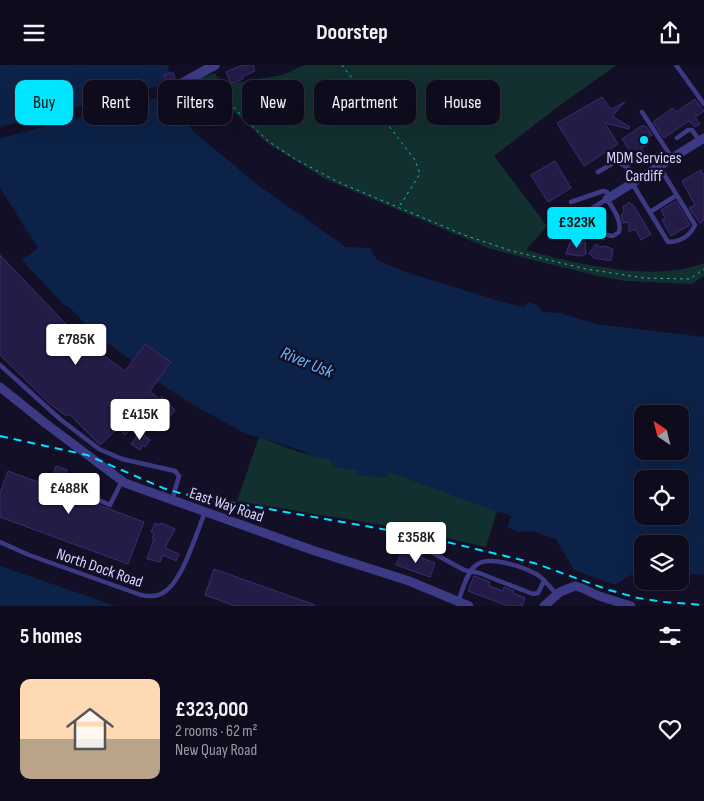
<!DOCTYPE html>
<html lang="en">
<head>
<meta charset="utf-8">
<style>
	:root { --surface:#0e0b1c; --page:#171425; --text:#f1f3f6; --muted:#9b9ba3; --line:#2e2b3b; --accent:#00e5ff }
	body { margin:0; font-family:"Sofia Sans Condensed",sans-serif; background:var(--page); color:var(--text); height:100vh; display:flex; flex-direction:column; font-size:19px; white-space:nowrap }
	* { box-sizing:border-box; margin:0 }
	p { font-size:16px; color:var(--muted) }
	.icon { flex:none; width:28px; height:28px; fill:none; stroke:currentColor; stroke-width:2; stroke-linecap:round; stroke-linejoin:round }
	.map { position:relative; height:541px; overflow:hidden }
	.drawer { display:flex; flex-direction:column; background:var(--surface); flex:1 }
	.drawer>* { flex:none }
	.hud { position:absolute; left:15px; top:15px; width:675px; height:45px; display:flex; gap:10px }
	.needle { width:32px; rotate:325deg }
	.controls { position:absolute; left:634px; top:340px; display:grid; gap:10px }
	.controls a { display:grid; place-items:center; width:55px; height:55px; border-radius:10px; background:var(--surface); box-shadow:0 5px 20px #0002,0 0 0 1px var(--line); font-size:25px }
	.price { position:absolute; translate:-50% -42px; padding:0 11px; border-radius:5px; background:#fff; color:#222; font-size:16px; line-height:32px; filter:drop-shadow(0 1px 2px #0008) }
	.price::after { content:''; position:absolute; left:50%; top:30px; width:15px; height:11px; margin-left:-8px; background:inherit; clip-path:polygon(0 0,100% 0,50% 100%) }
	.price.active { background:var(--accent); color:#111 }
	ul { padding:0; list-style:none }
	li { display:flex; align-items:center; gap:15px; height:125px; padding:0 20px }
	li span { display:grid; place-items:center; flex:none; width:140px; height:100px; border-radius:10px; color:#555 }
	li>.icon { margin-inline-start:auto }
	span .icon { width:60px; height:60px; fill:#fffc; stroke-width:1 }
	li b { font-size:21px }
	h2 { display:flex; justify-content:space-between; align-items:center; height:60px; padding:0 20px; font-size:21px }
	.tag { padding:0 18px; border-radius:10px; background:var(--surface); box-shadow:0 5px 20px #0002,0 0 0 1px var(--line); font-size:18px; line-height:45px }
	.tag.active { background:var(--accent); color:#111 }
	header { display:flex; justify-content:space-between; align-items:center; height:65px; padding:0 20px; background:var(--surface); font-size:22px; font-weight:700 }
	.map>svg:first-child { display:block }
</style>
</head>
<body>
<header><svg class="icon" aria-label="menu" viewBox="0 0 24 24"><path d="M4 6h16M4 12h16M4 18h16"/></svg>Doorstep<svg class="icon" aria-label="share" viewBox="0 0 24 24"><path d="M12 15V3M7 8l5-5 5 5M5 13v7h14v-7"/></svg></header>
<div class="map">
<svg width="704" height="541" viewBox="0 0 704 541">
	<rect width="100%" height="100%" fill="#130f26"/>
	<path fill="#12302f" d="M 305,0 L 617,0 L 559,41 L 494,91 L 547,161 L 526,185 C 577,199 654,218 704,198 L 704,211 L 692,219 L 625,216 L 598,211 L 529,194 L 488,183 L 325,114 L 267,78 L 206,20 L 202,21 L 200,14 L 214,8 L 224,20 L 282,10 Z
		M 259,372 C 281,380 307,392 329,393 L 336,402 L 388,406 L 497,446 L 486,482 L 406,464 L 237,436 Z"/>
	<path fill="#0c2248" fill-rule="evenodd" d="M 0,0 L 168,0 L 175,42 L 195,68 L 259,121 L 346,182 L 370,183 L 377,195 L 409,208 L 499,236 L 523,242 L 529,237 L 536,239 L 543,247 L 560,248 L 596,259 L 704,272 L 704,510 L 680,508 L 680,479 L 642,479 L 642,503 L 615,520 L 574,505 L 556,474 L 532,466 L 519,467 L 507,462 L 511,451 L 389,407 L 387,412 L 360,411 L 356,405 L 336,402 L 329,393 L 314,392 L 306,387 L 259,372 L 246,369 L 192,339 L 156,316 L 170,298 L 146,279 L 134,297 L 95,269 L 70,243 L 63,239 L 22,195 L 38,183 L 0,123 ZM 642,349 L 680,349 L 680,386 L 642,386 ZM 642,414 L 680,414 L 680,451 L 642,451 Z
		M 0,501 L 116,541 L 0,541 Z"/>
	<path fill="#130f26" d="M 173,17 L 175,28 L 0,73 L 0,62 Z"/>
	<path fill="#241b47" stroke="#3b2d73" d="M 242,0 L 253,0 L 255,6 L 242,12 L 243,14 L 231,19 L 226,7 Z
		M 173,7 L 175,14 L 173,17 L 173,23 L 179,27 L 170,31 L 164,10 Z
		M 602,32 L 611,44 L 625,37 L 612,51 L 630,62 L 629,64 L 605,58 L 618,79 L 584,101 L 557,58 Z
		M 695,34 L 704,46 L 695,52 L 700,59 L 695,62 L 689,56 L 664,73 L 653,57 L 673,43 L 676,47 Z
		M 643,60 L 645,62 L 646,61 L 652,70 L 645,74 L 648,79 L 641,83 L 646,90 L 637,97 L 622,74 Z
		M 555,96 L 571,123 L 548,137 L 531,110 Z
		M 701,105 L 704,111 L 704,155 L 700,158 L 689,143 L 695,140 L 682,116 Z
		M 676,136 L 690,160 L 671,171 L 662,155 L 665,153 L 661,145 Z
		M 629,137 L 634,141 L 651,169 L 641,175 L 635,164 L 629,167 L 629,157 L 623,158 L 621,150 L 624,147 L 623,141 L 627,140 Z
		M 578,176 L 582,178 L 585,176 L 586,189 L 582,191 L 566,189 L 570,177 L 574,179 Z
		M 596,179 L 600,182 L 604,181 L 613,184 L 611,196 L 594,193 L 589,188 Z
		M 0,190 L 86,280 L 88,279 L 125,306 L 145,279 L 171,297 L 150,326 L 159,334 L 162,332 L 175,345 L 158,367 L 147,356 L 154,347 L 152,344 L 125,370 L 118,363 L 100,380 L 69,349 L 66,351 L 49,338 L 0,290 Z
		M 140,367 L 150,375 L 145,382 L 143,380 L 140,385 L 131,379 Z
		M 56,401 L 67,405 L 65,411 L 86,418 L 80,433 L 144,457 L 128,499 L 0,452 L 0,428 L 8,406 L 49,421 Z
		M 155,458 L 160,460 L 161,458 L 175,464 L 165,483 L 179,489 L 176,496 L 163,490 L 160,497 L 147,494 L 154,474 L 152,474 L 154,468 L 151,467 Z
		M 402,485 L 435,498 L 430,512 L 396,500 Z
		M 214,504 L 315,540 L 315,541 L 235,541 L 205,530 Z
		M 474,511 L 490,517 L 489,521 L 503,526 L 504,522 L 514,526 L 513,528 L 525,533 L 522,541 L 508,541 L 468,526 Z"/>
	<g fill="none" stroke-linecap="round" stroke-linejoin="round">
		<path stroke="#2fb8b0" stroke-width="1" stroke-dasharray="2.5 4" stroke-linecap="butt" d="M 342,0 L 415,95 L 420,109 L 399,142
			M 207,14 L 241,50 L 268,76 L 295,94 L 338,117 L 464,170 L 512,186 L 586,204 L 644,213 L 690,214 L 704,204"/>
		<path stroke="#3d3a85" stroke-width="4.5" d="M 676,0 L 704,39
			M 642,47 L 672,93
			M 677,73 L 688,65 L 692,65 L 700,76
			M 598,107 L 615,97 C 625,99 633,106 638,114
			M 632,118 L 668,177 C 680,177 690,171 695,160 L 659,101
			M 607,134 C 613,144 622,155 619,167 L 613,171 L 585,167 L 578,157 L 580,151 Z
			M 571,137 L 603,126 L 607,127 L 610,132
			M 650,147 L 677,130
			M 0,300 L 60,354 L 99,384 L 122,394 L 175,406 L 179,411 L 172,435
			M 92,432 L 110,440 L 122,416
			M 0,477 L 29,490 L 141,530 C 150,532 159,532 167,525 C 183,513 197,467 205,447
			M 413,477 L 464,505 L 479,508 L 533,529 L 538,528 L 544,516
			M 458,536 C 463,525 466,509 475,501 C 487,489 524,502 538,510 C 545,515 551,523 557,530"/>
		<path stroke="#3d3a85" stroke-width="9" d="M 607,134 L 704,73
			M 0,322 L 45,358 L 125,418 L 312,485 L 409,516 L 469,541
			M 544,541 L 560,527 L 575,521 L 582,523 L 599,531 L 631,541"/>
		<path stroke="#3d3a85" stroke-width="10" d="M 179,20 L 215,0"/>
		<path stroke="#00e5ff" stroke-width="2" stroke-dasharray="8 6" stroke-linecap="butt" d="M 0,371 L 87,390 L 163,423 L 183,429 L 422,471 L 534,498 L 609,525 L 638,533 L 663,537 L 704,540"/>
	</g>
	<circle fill="#00e5ff" stroke="#130f26" stroke-width="2" cx="644" cy="75" r="5"/>
	<g text-anchor="middle" stroke-width="5" stroke-linejoin="round" paint-order="stroke">
		<g font-size="16" fill="#d9d4ff" stroke="#130f26">
			<text x="644" y="98">MDM Services<tspan x="644" dy="18">Cardiff</tspan></text>
		</g>
		<g font-size="16" fill="#d9d4ff" stroke="#130f26">
			<text transform="translate(227 439) rotate(19)" y="6">East Way Road</text>
			<text transform="translate(100 502) rotate(19)" y="6">North Dock Road</text>
		</g>
		<g font-size="18" font-style="italic" fill="#62b6ff" stroke="#130f26">
			<text transform="translate(307 297) rotate(22)" y="6">River Usk</text>
		</g>
	</g>
</svg>
<div class="controls">
<a><svg class="needle" viewBox="-14 -14 28 28"><path d="M0-13l5 13h-10z" fill="#e53935"/><path d="M0 13l5-13h-10z" fill="#9b9ba3"/></svg></a>
<a><svg class="icon" aria-label="locate" viewBox="0 0 24 24"><circle cx="12" cy="12" r="6"/><path d="M12 2v4M12 18v4M2 12h4M18 12h4"/></svg></a>
<a><svg class="icon" aria-label="layers" viewBox="0 0 24 24"><path d="M12 4l9 5-9 5-9-5zM3 14l9 5 9-5"/></svg></a>
</div>
<b class="price active" style="left:577px;top:184px">£323K</b>
<b class="price" style="left:76px;top:301px">£785K</b>
<b class="price" style="left:140px;top:376px">£415K</b>
<b class="price" style="left:69px;top:450px">£488K</b>
<b class="price" style="left:416px;top:499px">£358K</b>
<div class="hud">
<a class="tag active">Buy</a>
<a class="tag">Rent</a>
<a class="tag">Filters</a>
<a class="tag">New</a>
<a class="tag">Apartment</a>
<a class="tag">House</a>
</div>
</div>
<section class="drawer">
<h2>5 homes<svg class="icon" aria-label="filters" viewBox="0 0 24 24"><path d="M4 7h16M4 17h16"/><circle cx="9" cy="7" r="2"/><circle cx="15" cy="17" r="2"/></svg></h2>
<ul>
<li><span style="background:linear-gradient(#ffd9b3 60%,#b9a48a 0)"><svg class="icon" aria-label="home" viewBox="0 0 24 24"><path d="M3 11l9-7 9 7M6 9v11h12V9"/></svg></span><div><b>£323,000</b><p>2 rooms · 62 m²</p><p>New Quay Road</p></div><svg class="icon" aria-label="heart" viewBox="0 0 24 24"><path d="M12 20l-8-8c-3-5 5-10 8-4 3-6 11-1 8 4z"/></svg></li>
</ul>
</section>
</body>
</html>
